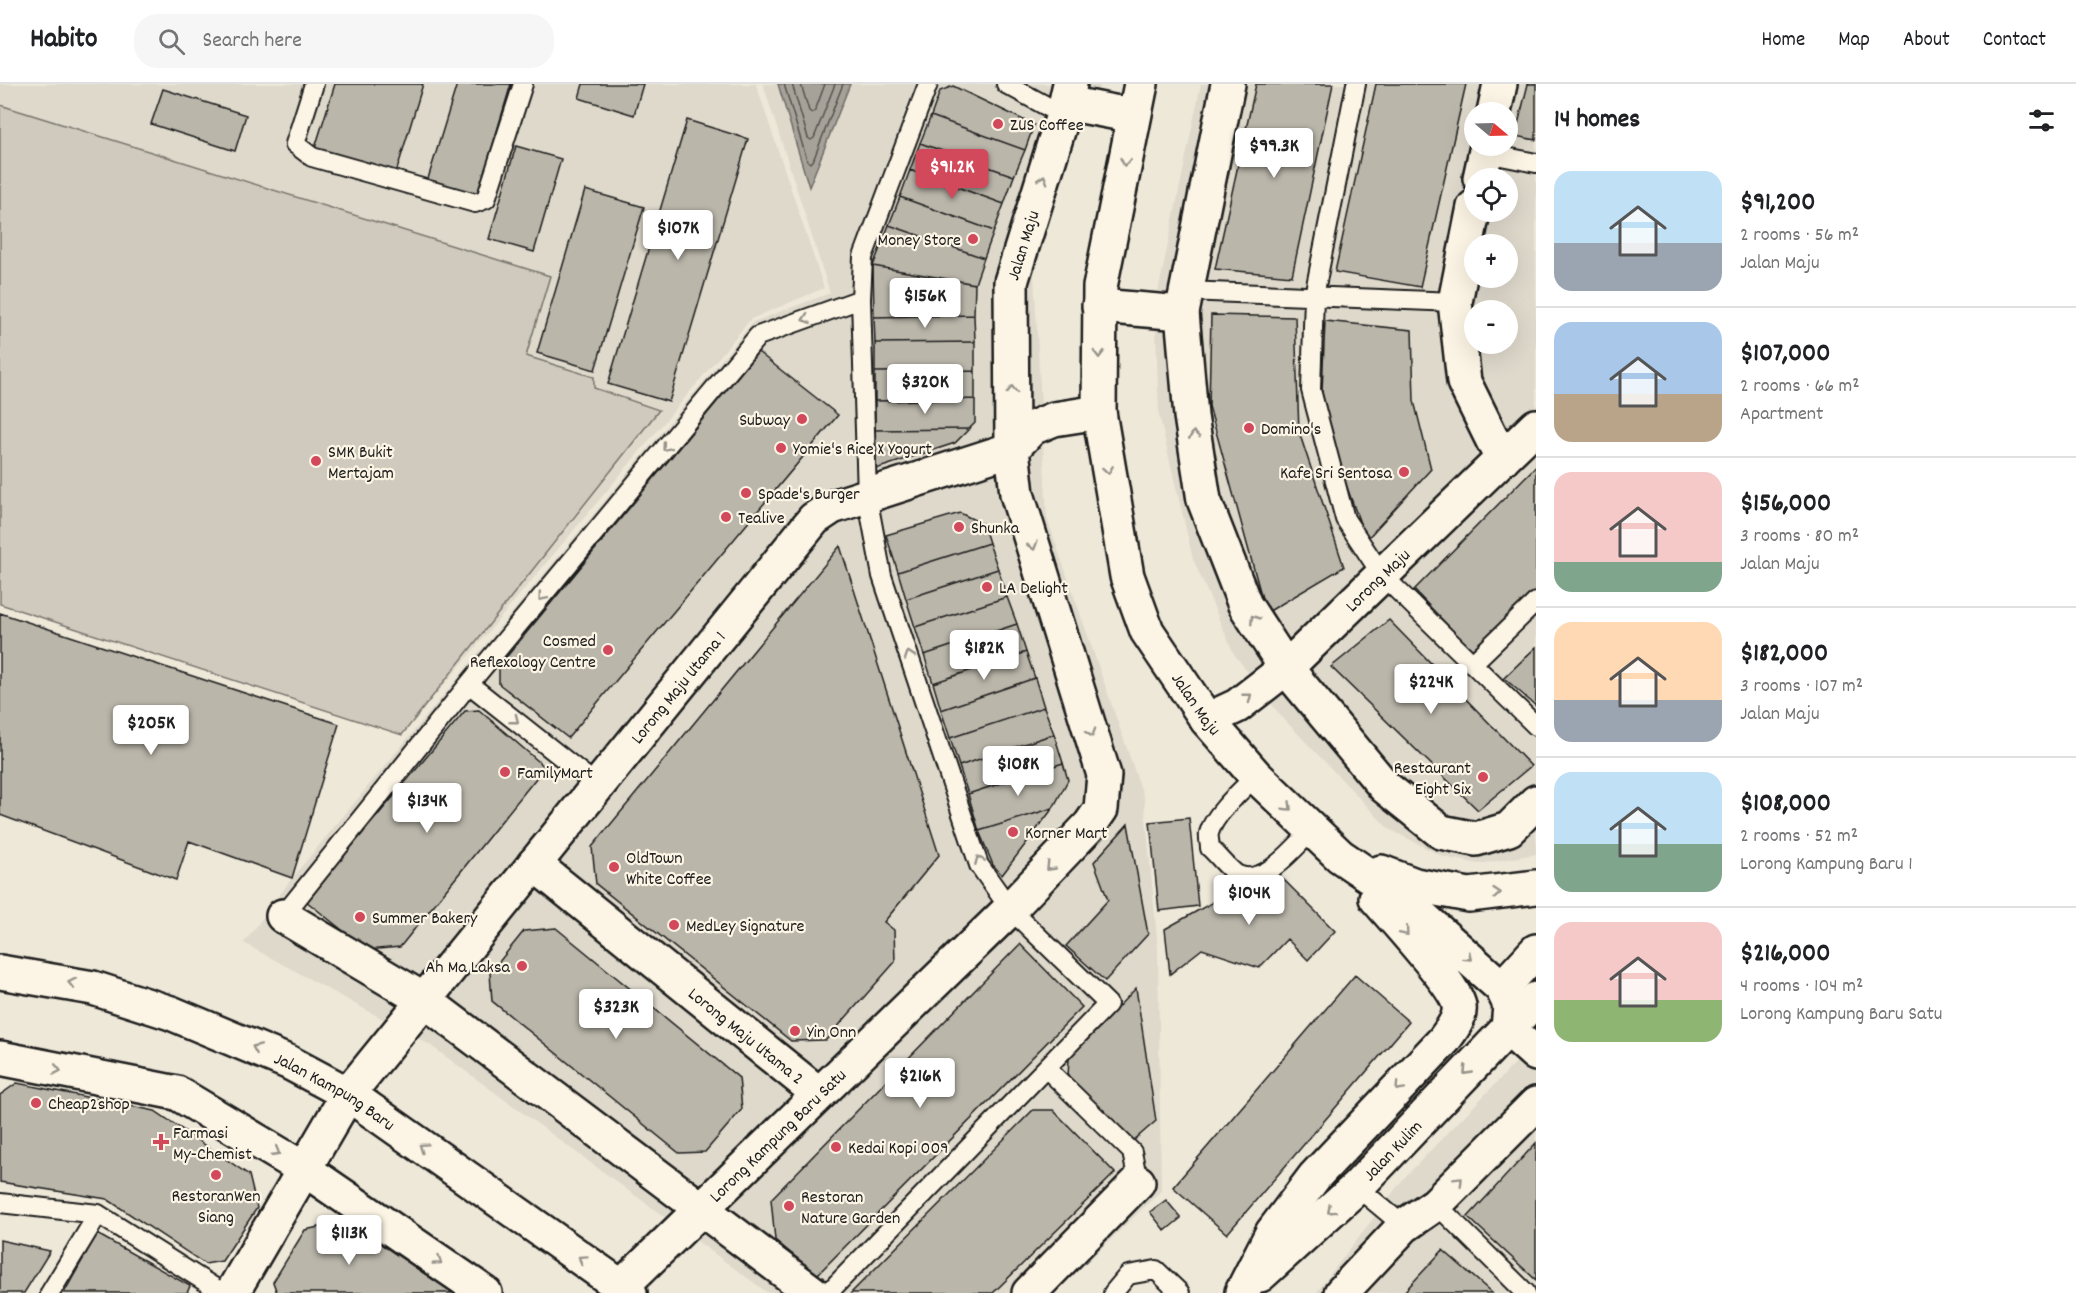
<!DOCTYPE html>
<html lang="en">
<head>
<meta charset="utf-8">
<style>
	:root { --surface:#fff; --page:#f6f6f6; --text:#202124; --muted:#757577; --line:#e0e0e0; --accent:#d1495b }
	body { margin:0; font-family:Dekko,sans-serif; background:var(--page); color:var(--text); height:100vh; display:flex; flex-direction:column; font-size:22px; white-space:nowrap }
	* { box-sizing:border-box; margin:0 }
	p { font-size:20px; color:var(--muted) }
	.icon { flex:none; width:33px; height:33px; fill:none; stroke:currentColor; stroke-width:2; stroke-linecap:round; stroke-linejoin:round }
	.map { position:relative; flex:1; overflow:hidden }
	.sheet { display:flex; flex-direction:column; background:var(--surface); width:540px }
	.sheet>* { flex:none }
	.needle { width:39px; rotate:109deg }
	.fabs { position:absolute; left:1464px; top:18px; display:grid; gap:12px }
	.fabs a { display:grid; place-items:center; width:54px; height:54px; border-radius:50%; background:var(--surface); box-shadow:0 6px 24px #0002; font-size:30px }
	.price { position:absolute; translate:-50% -51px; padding:0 14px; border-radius:6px; background:#fff; color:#222; font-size:20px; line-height:39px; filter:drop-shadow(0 2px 3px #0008) }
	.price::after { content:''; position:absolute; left:50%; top:36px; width:18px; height:14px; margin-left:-9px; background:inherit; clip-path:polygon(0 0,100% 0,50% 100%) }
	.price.on { background:var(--accent); color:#fff }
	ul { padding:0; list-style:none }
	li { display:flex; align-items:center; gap:18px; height:150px; padding:0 18px }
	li+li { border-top:2px solid var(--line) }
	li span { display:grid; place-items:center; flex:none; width:168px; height:120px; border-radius:18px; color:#555 }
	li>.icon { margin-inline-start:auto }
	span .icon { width:72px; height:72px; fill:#fffc; stroke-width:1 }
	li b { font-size:26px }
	h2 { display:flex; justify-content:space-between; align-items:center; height:72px; padding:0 18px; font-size:26px }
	header { display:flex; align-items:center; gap:36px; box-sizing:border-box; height:84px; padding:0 30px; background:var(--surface); border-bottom:2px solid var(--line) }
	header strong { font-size:28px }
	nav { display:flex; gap:33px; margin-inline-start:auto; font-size:21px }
	.search { width:420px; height:54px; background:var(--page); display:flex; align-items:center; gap:15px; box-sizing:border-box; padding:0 21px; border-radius:24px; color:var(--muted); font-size:22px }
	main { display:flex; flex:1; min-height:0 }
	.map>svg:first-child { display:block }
</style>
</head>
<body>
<header>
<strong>Habito</strong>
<div class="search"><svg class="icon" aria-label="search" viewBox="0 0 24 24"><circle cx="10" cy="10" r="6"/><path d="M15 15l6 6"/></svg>Search here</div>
<nav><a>Home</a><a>Map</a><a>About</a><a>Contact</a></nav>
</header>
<main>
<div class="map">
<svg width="1536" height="1209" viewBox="0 0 1536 1209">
	<rect width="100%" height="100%" fill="#eee8d9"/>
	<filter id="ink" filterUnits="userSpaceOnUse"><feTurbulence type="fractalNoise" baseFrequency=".0167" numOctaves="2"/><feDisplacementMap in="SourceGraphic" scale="12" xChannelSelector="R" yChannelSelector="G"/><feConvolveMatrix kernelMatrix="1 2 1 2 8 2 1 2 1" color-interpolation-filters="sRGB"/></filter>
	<g filter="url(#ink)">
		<path fill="#ded9cb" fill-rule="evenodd" d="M 0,0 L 756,0 L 824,204 L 751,235 L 402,651 L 0,520 Z
			M 763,0 L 1100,0 L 1094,31 L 1076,50 L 1034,191 L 1047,434 L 1144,714 L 1158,865 L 1161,1107 L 1055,1209 L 768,1209 L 430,961 L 244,859 L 292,794 L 753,238 L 830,209 Z
			M 1201,0 L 1536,0 L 1536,770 L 1479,780 L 1444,773 L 1389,745 L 1280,631 L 1234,570 L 1193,475 L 1159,331 L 1155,223 ZM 1474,28 L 1508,28 L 1508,62 L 1474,62 ZM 1474,94 L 1508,94 L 1508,128 L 1474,128 ZM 1474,160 L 1508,160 L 1508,194 L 1474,194 ZM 1474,226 L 1508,226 L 1508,260 L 1474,260 Z
			M 1536,958 L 1536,1209 L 1316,1209 L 1404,1094 Z"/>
		<path fill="#cfcabd" stroke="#76736c" stroke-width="1.5" d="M 0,21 L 550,192 L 526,272 L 594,293 L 594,304 L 659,326 L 402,651 L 0,520 Z"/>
		<path fill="#a7a299" stroke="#6f6c67" stroke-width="1.5" d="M 778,0 L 850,0 L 809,103 Z"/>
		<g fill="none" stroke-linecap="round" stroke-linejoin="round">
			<path stroke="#54524e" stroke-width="1.5" d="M 784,0 L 807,76 L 810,79 L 813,77 L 843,0
				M 792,0 L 808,54 L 811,56 L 814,54 L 835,0
				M 801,0 L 809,27 L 812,29 L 815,27 L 825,0"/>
		</g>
		<path fill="#bab6aa" stroke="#1c1c1c" stroke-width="1.5" d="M 335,0 L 423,0 L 396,89 L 315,64 Z
			M 457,0 L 511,0 L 477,114 L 427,98 Z
			M 583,0 L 643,0 L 634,31 L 579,14 Z
			M 1256,0 L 1333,0 L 1292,192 L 1215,185 Z
			M 1376,0 L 1466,0 L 1420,203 L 1335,188 Z
			M 1528,0 L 1536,0 L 1536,56 L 1515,52 Z
			M 953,2 L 1034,41 L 1025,66 L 931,32 L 940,7 Z
			M 163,5 L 246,31 L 235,67 L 151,40 Z
			M 931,32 L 1025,66 L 1014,92 L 920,59 Z
			M 687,36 L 748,55 L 669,318 L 608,300 Z
			M 920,59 L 1014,92 L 1004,120 L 910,86 Z
			M 516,62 L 561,75 L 534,168 L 489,155 Z
			M 910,86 L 1004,120 L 994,147 L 900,113 Z
			M 585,106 L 644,123 L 595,286 L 537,269 Z
			M 900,113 L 994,147 L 984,174 L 889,141 Z
			M 889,141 L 984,174 L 975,200 L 873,182 Z
			M 873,182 L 975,200 L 974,231 L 874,233 Z
			M 974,231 L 975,258 L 875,259 L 874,233 Z
			M 1211,231 L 1295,233 L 1299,348 L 1344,483 L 1266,529 L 1209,322 Z
			M 1325,237 L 1412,246 L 1414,317 L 1431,385 L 1366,456 L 1321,331 Z
			M 975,258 L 975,287 L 875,288 L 875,259 Z
			M 758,268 L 838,331 L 568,654 L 499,600 L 499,582 Z
			M 975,287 L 975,315 L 875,317 L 875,288 Z
			M 975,315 L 975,339 L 969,345 L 875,346 L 875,317 Z
			M 969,345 L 955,359 L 876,385 L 875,346 Z
			M 1536,382 L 1536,510 L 1474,569 L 1414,506 Z
			M 960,429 L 983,440 L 989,459 L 898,488 L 886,451 Z
			M 989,459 L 998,485 L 906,515 L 898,488 Z
			M 840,462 L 939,771 L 884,838 L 894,846 L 895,878 L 826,956 L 791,957 L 596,800 L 592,763 Z
			M 998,485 L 1007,513 L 915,543 L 906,515 Z
			M 1007,513 L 1017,540 L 924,571 L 915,543 Z
			M 0,529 L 339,640 L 292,794 L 189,757 L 176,796 L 0,731 Z
			M 1389,536 L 1531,682 L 1478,726 L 1331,583 Z
			M 1017,540 L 1026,568 L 933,599 L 924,571 Z
			M 1536,563 L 1536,622 L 1504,594 Z
			M 1026,568 L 1035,594 L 941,626 L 933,599 Z
			M 1035,594 L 1044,623 L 950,654 L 941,626 Z
			M 1044,623 L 1054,650 L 959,682 L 950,654 Z
			M 479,626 L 545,683 L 400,863 L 367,866 L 306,817 L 465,627 Z
			M 1054,650 L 1063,679 L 968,710 L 959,682 Z
			M 1063,679 L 1068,696 L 1053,724 L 979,747 L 968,710 Z
			M 1053,724 L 1002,791 L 993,781 L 979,747 Z
			M 1189,734 L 1198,822 L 1159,827 L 1150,738 Z
			M 1128,740 L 1148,850 L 1105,897 L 1066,862 L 1108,816 L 1094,778 Z
			M 1279,791 L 1335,847 L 1308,876 L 1287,855 L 1259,884 L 1202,865 L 1170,890 L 1165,845 L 1249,798 Z
			M 556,844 L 739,994 L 742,1025 L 705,1068 L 679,1069 L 492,917 L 490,889 L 524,847 Z
			M 1020,860 L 1082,923 L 817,1191 L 775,1156 L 771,1115 Z
			M 1355,891 L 1409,938 L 1227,1150 L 1173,1103 Z
			M 1136,904 L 1156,1037 L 1133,1057 L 1068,993 L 1069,974 Z
			M 17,999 L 155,1027 L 249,1091 L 257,1124 L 222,1177 L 205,1180 L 107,1115 L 0,1098 L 0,1011 Z
			M 1033,1026 L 1053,1026 L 1115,1089 L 993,1209 L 851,1209 Z
			M 1536,1059 L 1536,1196 L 1468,1133 Z
			M 1166,1116 L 1181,1134 L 1165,1147 L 1150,1128 Z
			M 347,1137 L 453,1209 L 277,1209 L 273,1198 L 305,1146 Z
			M 97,1150 L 190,1202 L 187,1209 L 64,1209 Z
			M 0,1156 L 50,1167 L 24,1209 L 0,1209 Z
			M 1443,1166 L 1492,1209 L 1403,1209 Z"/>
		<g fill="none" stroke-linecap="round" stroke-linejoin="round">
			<g stroke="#1c1c1c" stroke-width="22">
				<path id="service" d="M 314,0 L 295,60 L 312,73 L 475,119 L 486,115 L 523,0
					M 1006,0 L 1063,31
					M 1356,0 L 1314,212 L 1311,306 L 1345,435 L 1382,491 L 1536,642
					M 1486,69 L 1536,79
					M 1186,207 L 1455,218
					M 1472,580 L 1536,518
					M 469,600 L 598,702
					M 1256,692 C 1243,705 1214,730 1209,749 C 1208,753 1210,760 1210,764 C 1217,770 1230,787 1238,791 C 1264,803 1296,762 1312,746
					M 283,832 L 469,600 L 758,252 L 861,215
					M 1046,984 L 1132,1068 L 1138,1098
					M 1357,1103 L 1404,1142
					M 0,1119 L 98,1130 L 223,1209
					M 1436,1120 L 1526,1209
					M 50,1209 L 98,1130
					M 828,1209 L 1108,920 L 1010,825 L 979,781 L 882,492 L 867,412 L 861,215 L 863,173 L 928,0
					M 1113,1209 L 1128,1191 L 1156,1186 L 1180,1209"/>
			</g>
			<g stroke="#1c1c1c" stroke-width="38">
				<g id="minor">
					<path d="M 1228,0 L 1182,229 L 1191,332 L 1204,416 L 1245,521 L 1286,584 L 1385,703 L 1441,748 L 1476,755 L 1509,745 L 1536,718"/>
					<path d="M 1066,19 L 1134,32"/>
					<path d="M 1494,28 L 1500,0"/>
					<path d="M 1480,94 L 1487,62"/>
					<path d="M 1474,123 L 1455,218 L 1464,298 L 1502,375"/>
					<path d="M 1099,222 L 1182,229"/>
					<path id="s1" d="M 1207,636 L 1237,622 L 1286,584 L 1536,342"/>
					<path id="s2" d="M 534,780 L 819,1010"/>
					<path d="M 283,832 L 424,916 L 813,1209"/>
					<path d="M 1508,945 L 1536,970"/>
					<path d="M 0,974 L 177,1009 L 304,1085 L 485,1209"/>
					<path id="s3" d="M 621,1203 L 1010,825 L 1090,741 L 1101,725 L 1104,691 L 1017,410 L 1012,365 L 1011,198 L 1063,31 L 1070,0"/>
					<path id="s4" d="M 232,1209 L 348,1010 L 814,435 L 832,423 L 1012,365 L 1032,344 L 1054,335 L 1099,328"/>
					<path d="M 1029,1209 L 1138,1098"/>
					<path d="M 1341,1209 L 1404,1142 L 1436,1120 L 1536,1020"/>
				</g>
			</g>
			<g stroke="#1c1c1c" stroke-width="38">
				<g id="primary">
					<path id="s5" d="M 1141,0 L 1100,203 L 1099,328 L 1127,492 L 1147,547 L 1207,636 L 1256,692 L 1340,772 L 1399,812 L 1502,904 L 1510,921 L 1508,945"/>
					<path d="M 1381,788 L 1415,801 L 1469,811 L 1536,803"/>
					<path id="s6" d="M 0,888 L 93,904 L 171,929 L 288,978 L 348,1010 L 630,1209"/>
					<path d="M 1502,904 L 1536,867"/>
					<path id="s7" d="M 1260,1191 L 1357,1103 L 1536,915"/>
					<path d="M 1242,1208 L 1272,1149 L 1315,1092 L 1444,956 C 1451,946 1461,935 1459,922 C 1456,902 1392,833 1376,814"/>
				</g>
			</g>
			<use href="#service" stroke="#fcf5e5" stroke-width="18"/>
			<use href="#minor" stroke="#fcf5e5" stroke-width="33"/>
			<use href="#primary" stroke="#fcf5e5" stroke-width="33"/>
		</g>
		<defs><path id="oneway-chevron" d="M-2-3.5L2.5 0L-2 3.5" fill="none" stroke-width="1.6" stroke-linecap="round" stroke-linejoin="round" transform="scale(1.5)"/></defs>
		<g stroke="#97938b">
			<use href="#oneway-chevron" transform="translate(1125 78) rotate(101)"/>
			<use href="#oneway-chevron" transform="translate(1043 95) rotate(-73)"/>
			<use href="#oneway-chevron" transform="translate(806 235) rotate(161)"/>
			<use href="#oneway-chevron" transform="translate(1099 270) rotate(90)"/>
			<use href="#oneway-chevron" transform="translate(1012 306) rotate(-90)"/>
			<use href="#oneway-chevron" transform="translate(1194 351) rotate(-98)"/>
			<use href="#oneway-chevron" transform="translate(666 363) rotate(130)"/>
			<use href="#oneway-chevron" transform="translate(1108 386) rotate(81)"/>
			<use href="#oneway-chevron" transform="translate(1033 462) rotate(73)"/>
			<use href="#oneway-chevron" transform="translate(542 513) rotate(130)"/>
			<use href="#oneway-chevron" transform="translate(1254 535) rotate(-123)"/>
			<use href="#oneway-chevron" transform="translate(909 571) rotate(-109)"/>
			<use href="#oneway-chevron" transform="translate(1248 613) rotate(-38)"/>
			<use href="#oneway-chevron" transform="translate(515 636) rotate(38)"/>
			<use href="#oneway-chevron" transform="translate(1091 649) rotate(73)"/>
			<use href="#oneway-chevron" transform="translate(1288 723) rotate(44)"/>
			<use href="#oneway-chevron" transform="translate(979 776) rotate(-113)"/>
			<use href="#oneway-chevron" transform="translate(1050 783) rotate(134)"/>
			<use href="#oneway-chevron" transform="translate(1497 809) rotate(-5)"/>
			<use href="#oneway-chevron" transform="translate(1405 848) rotate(49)"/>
			<use href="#oneway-chevron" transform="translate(1468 873) rotate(42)"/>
			<use href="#oneway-chevron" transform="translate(72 899) rotate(-169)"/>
			<use href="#oneway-chevron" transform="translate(256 964) rotate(-157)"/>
			<use href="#oneway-chevron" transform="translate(57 986) rotate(11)"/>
			<use href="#oneway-chevron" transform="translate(1467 987) rotate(134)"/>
			<use href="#oneway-chevron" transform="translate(1399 1003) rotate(133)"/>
			<use href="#oneway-chevron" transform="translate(423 1063) rotate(-145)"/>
			<use href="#oneway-chevron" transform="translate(276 1068) rotate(31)"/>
			<use href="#oneway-chevron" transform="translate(1459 1097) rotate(-45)"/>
			<use href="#oneway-chevron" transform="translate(1331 1126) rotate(138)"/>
			<use href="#oneway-chevron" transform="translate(582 1175) rotate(-145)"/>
			<use href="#oneway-chevron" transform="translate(438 1177) rotate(34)"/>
		</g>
	</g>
	<g fill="#d1495b" stroke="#fcf5e5" stroke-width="2">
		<circle cx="998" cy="40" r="6"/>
		<circle cx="973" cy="155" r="6"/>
		<circle cx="802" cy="335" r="6"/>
		<circle cx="1249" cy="344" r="6"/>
		<circle cx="781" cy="364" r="6"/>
		<circle cx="316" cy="377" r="6"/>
		<circle cx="1404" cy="388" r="6"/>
		<circle cx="746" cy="409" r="6"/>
		<circle cx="726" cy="433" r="6"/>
		<circle cx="959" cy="443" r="6"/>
		<circle cx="987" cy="503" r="6"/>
		<circle cx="608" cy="566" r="6"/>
		<circle cx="505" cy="688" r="6"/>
		<circle cx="1483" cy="693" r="6"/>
		<circle cx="1013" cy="748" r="6"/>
		<circle cx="614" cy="783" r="6"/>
		<circle cx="360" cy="833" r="6"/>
		<circle cx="674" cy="841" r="6"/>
		<circle cx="522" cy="882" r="6"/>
		<circle cx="795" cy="947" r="6"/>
		<circle cx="36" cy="1019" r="6"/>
		<path d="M158 1049h6v6h6v6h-6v6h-6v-6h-6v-6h6z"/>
		<circle cx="836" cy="1063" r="6"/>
		<circle cx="216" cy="1091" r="6"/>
		<circle cx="789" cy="1122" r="6"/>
	</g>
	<g text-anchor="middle" stroke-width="4.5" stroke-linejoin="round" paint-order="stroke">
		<g font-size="18" fill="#1c1c1c" stroke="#fcf5e5" text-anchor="start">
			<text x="1010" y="46">ZUS Coffee</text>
			<text x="961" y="161" text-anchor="end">Money Store</text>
			<text x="790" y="341" text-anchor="end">Subway</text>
			<text x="1261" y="350">Domino's</text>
			<text x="793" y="370">Yomie's Rice X Yogurt</text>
			<text x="328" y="373">SMK Bukit<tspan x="328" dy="21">Mertajam</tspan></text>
			<text x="1392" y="394" text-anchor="end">Kafe Sri Sentosa</text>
			<text x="758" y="415">Spade's Burger</text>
			<text x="738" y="439">Tealive</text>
			<text x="971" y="449">Shunka</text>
			<text x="999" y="509">LA Delight</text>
			<text x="596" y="562" text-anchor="end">Cosmed<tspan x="596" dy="21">Reflexology Centre</tspan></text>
			<text x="1471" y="689" text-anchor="end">Restaurant<tspan x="1471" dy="21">Eight Six</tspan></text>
			<text x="517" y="694">FamilyMart</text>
			<text x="1025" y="754">Korner Mart</text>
			<text x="626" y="779">OldTown<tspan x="626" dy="21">White Coffee</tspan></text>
			<text x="372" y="839">Summer Bakery</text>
			<text x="686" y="847">MedLey Signature</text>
			<text x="510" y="888" text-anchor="end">Ah Ma Laksa</text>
			<text x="807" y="953">Yin Onn</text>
			<text x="48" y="1025">Cheap2shop</text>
			<text x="173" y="1054">Farmasi<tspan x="173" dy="21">My-Chemist</tspan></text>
			<text x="848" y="1069">Kedai Kopi 009</text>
			<text x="216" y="1117" text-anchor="middle">RestoranWen<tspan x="216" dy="21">Siang</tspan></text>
			<text x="801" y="1118">Restoran<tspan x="801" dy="21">Nature Garden</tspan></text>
		</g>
		<g font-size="18" fill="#1c1c1c" stroke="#fcf5e5">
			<text dy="6" stroke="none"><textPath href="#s3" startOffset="1257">Jalan Maju</textPath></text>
			<text dy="6" stroke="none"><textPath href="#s1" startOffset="222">Lorong Maju</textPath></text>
			<text dy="6" stroke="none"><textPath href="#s4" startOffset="754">Lorong Maju Utama 1</textPath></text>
			<text dy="6" stroke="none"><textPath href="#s5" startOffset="645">Jalan Maju</textPath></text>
			<text dy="6" stroke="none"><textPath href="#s2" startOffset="273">Lorong Maju Utama 2</textPath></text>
			<text dy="6" stroke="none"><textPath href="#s6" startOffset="358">Jalan Kampung Baru</textPath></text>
			<text dy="6" stroke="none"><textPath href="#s3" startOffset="218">Lorong Kampung Baru Satu</textPath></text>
			<text dy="6" stroke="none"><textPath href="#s7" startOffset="182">Jalan Kulim</textPath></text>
		</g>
	</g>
</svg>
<div class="fabs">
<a><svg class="needle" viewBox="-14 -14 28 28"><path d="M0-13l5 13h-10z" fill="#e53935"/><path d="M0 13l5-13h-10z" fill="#757577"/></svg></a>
<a><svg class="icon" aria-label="locate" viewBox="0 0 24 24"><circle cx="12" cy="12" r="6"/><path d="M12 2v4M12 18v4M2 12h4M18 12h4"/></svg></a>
<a>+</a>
<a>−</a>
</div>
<b class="price" style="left:1274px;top:95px">$99.3K</b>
<b class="price on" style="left:952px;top:116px">$91.2K</b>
<b class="price" style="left:678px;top:177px">$107K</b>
<b class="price" style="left:925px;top:245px">$156K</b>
<b class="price" style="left:925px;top:331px">$320K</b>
<b class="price" style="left:984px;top:597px">$182K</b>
<b class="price" style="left:1431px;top:631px">$224K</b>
<b class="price" style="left:151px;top:672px">$205K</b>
<b class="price" style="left:1018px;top:713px">$108K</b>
<b class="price" style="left:427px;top:750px">$134K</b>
<b class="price" style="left:1249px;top:842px">$104K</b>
<b class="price" style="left:616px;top:956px">$323K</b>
<b class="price" style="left:920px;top:1025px">$216K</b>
<b class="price" style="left:349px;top:1182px">$113K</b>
</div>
<section class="sheet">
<h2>14 homes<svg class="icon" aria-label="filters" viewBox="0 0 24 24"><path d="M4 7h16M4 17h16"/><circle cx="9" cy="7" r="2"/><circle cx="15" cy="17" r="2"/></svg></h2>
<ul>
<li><span style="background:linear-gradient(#bfe0f5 60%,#9aa5b1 0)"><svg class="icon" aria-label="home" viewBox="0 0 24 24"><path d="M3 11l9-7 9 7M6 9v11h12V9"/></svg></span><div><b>$91,200</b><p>2 rooms · 56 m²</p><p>Jalan Maju</p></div></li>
<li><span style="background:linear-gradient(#a9c7e8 60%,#b9a48a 0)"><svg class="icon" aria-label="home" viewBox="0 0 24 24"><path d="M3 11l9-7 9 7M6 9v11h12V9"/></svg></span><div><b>$107,000</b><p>2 rooms · 66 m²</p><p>Apartment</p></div></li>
<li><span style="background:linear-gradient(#f6c9c9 75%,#7fa58c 0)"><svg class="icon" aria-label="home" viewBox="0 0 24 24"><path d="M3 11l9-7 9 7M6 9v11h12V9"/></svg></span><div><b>$156,000</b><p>3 rooms · 80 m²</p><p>Jalan Maju</p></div></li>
<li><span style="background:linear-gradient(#ffd9b3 65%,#9aa5b1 0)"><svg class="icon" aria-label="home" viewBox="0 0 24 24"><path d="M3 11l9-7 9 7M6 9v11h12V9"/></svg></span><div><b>$182,000</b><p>3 rooms · 107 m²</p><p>Jalan Maju</p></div></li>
<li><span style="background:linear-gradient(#bfe0f5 60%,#7fa58c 0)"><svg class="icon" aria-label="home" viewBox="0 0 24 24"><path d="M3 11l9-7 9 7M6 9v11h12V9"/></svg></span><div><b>$108,000</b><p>2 rooms · 52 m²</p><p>Lorong Kampung Baru 1</p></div></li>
<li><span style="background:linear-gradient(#f6c9c9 65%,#8fb573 0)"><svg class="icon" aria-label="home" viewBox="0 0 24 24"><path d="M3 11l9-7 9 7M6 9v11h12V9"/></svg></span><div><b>$216,000</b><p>4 rooms · 104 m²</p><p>Lorong Kampung Baru Satu</p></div></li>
</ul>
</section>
</main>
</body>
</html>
